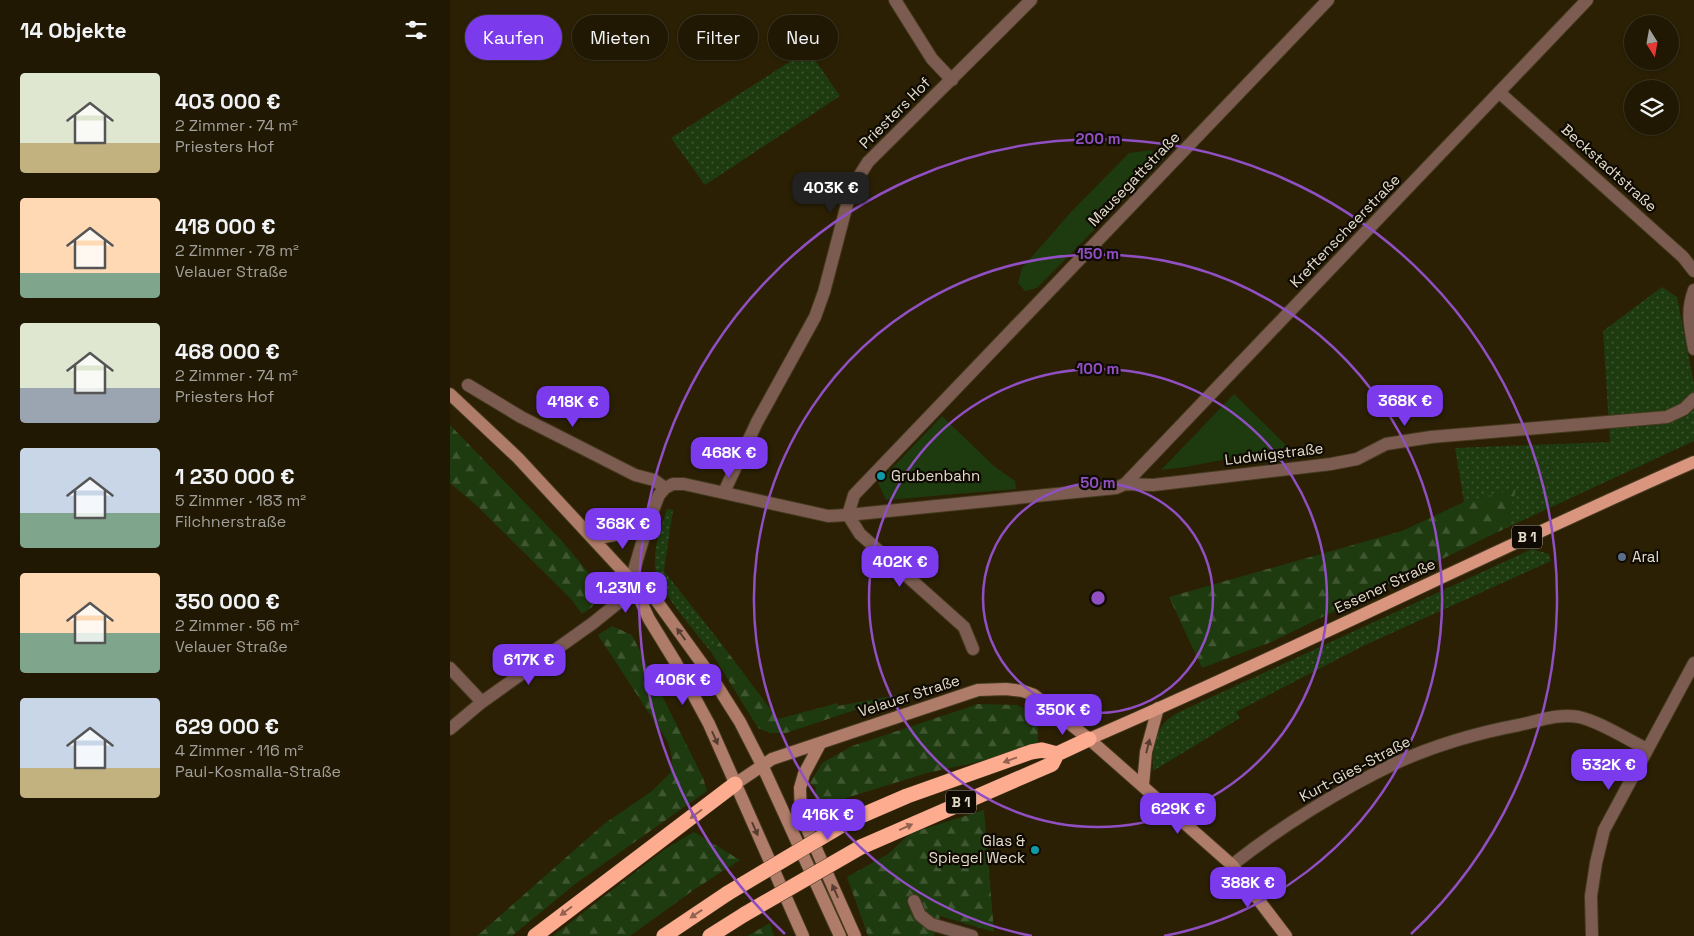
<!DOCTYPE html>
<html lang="de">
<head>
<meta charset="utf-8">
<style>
	:root { --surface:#201803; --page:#28210d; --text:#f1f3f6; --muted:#a2a09a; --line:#3d3725; --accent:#7c3aed }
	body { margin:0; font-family:"Space Grotesk",sans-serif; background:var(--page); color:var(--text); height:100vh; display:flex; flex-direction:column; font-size:19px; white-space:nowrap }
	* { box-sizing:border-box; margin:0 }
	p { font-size:16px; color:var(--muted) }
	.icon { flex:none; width:28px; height:28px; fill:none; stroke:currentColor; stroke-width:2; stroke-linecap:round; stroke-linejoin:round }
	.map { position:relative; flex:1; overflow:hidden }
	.details { display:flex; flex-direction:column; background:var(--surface); width:450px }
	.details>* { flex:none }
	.top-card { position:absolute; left:15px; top:15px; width:475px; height:45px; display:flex; gap:10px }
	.needle { width:32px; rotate:169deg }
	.controls { position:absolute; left:1174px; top:15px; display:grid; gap:10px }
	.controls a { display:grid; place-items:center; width:55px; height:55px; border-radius:50%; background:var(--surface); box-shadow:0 1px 4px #0004,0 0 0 1px var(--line); font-size:25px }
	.price { position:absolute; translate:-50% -42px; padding:0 11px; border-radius:10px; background:var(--accent); color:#fff; font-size:16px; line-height:32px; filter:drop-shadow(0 1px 2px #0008) }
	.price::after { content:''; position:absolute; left:50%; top:30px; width:15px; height:11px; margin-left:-8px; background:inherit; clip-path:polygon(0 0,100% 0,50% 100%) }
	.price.active { background:#222; color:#fff }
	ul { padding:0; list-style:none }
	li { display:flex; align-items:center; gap:15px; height:125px; padding:0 20px }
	li span { display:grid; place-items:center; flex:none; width:140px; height:100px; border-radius:5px; color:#555 }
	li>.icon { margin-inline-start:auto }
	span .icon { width:60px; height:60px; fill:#fffc; stroke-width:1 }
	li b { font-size:21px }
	h2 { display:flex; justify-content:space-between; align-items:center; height:60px; padding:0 20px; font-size:21px }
	.pill { padding:0 18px; border-radius:22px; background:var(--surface); box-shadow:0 1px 4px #0004,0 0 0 1px var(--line); font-size:18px; line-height:45px }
	.pill.active { background:var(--accent); color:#fff }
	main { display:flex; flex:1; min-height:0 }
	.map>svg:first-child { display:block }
</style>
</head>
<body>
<main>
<section class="details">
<h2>14 Objekte<svg class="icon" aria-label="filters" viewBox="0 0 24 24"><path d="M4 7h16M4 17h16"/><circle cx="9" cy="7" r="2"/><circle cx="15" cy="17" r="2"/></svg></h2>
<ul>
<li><span style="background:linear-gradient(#dfe7d0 70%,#c2b280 0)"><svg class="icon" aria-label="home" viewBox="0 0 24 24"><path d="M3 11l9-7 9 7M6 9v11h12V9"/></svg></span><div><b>403 000 €</b><p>2 Zimmer · 74 m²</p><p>Priesters Hof</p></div></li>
<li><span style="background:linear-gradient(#ffd9b3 75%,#7fa58c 0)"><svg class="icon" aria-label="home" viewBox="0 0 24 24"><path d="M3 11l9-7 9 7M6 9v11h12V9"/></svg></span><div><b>418 000 €</b><p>2 Zimmer · 78 m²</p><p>Velauer Straße</p></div></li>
<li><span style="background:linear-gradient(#dfe7d0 65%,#9aa5b1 0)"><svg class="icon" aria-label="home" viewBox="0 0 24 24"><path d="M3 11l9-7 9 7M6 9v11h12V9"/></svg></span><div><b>468 000 €</b><p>2 Zimmer · 74 m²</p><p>Priesters Hof</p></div></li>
<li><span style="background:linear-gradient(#c9d6e8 65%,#7fa58c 0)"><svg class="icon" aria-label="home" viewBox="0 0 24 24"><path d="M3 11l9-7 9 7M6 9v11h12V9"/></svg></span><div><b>1 230 000 €</b><p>5 Zimmer · 183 m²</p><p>Filchnerstraße</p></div></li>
<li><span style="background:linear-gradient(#ffd9b3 60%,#7fa58c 0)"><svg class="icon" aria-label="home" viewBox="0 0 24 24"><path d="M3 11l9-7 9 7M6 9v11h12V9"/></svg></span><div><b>350 000 €</b><p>2 Zimmer · 56 m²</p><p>Velauer Straße</p></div></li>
<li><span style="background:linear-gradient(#c9d6e8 70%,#c2b280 0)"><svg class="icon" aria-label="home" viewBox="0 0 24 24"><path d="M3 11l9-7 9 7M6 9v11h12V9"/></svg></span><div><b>629 000 €</b><p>4 Zimmer · 116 m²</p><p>Paul-Kosmalla-Straße</p></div></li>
</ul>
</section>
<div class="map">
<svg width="1244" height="936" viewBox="0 0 1244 936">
	<defs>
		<pattern id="grass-dots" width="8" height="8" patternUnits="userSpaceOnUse" patternTransform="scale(1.25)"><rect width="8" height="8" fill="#1e3a0f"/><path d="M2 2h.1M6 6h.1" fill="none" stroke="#3f5631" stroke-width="1.8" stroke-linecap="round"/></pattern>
		<pattern id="forest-firs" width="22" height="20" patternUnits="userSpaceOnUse" patternTransform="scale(1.25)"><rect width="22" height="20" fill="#1e3a0f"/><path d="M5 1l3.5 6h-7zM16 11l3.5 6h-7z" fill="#3f5631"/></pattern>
	</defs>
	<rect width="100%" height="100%" fill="#2b2004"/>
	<path fill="url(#grass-dots)" d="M 358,50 L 390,96 L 255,185 L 221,138 Z
		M 1212,287 L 1227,297 L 1244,384 L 1244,441 L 1056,528 L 1065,490 L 1014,502 L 1005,448 L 1160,442 L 1153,331 Z
		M 217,509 L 223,510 L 214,571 L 270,642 L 261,652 C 246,632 205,588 205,565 C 204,545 211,527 217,509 Z
		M 1082,549 L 1099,554 L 1101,561 L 913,646 L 786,712 L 790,718 L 703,771 C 702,756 704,736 714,723 C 717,719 723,716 727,713 Z"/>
	<path fill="url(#forest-firs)" d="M 0,425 L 111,540 L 147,583 L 151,592 L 142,607 L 132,614 L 121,599 L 26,505 L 0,483 Z
		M 1066,489 L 1056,528 L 821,642 L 752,668 L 719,597 L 952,531 L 1014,502 Z
		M 162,626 L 182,635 L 253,778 L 257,791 L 125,884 L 62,936 L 27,936 L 154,824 L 202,791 L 220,773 L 222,758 L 218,742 L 148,635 Z
		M 270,642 L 328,719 L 388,703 L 388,706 L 453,694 L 336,733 L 320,733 L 308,728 L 261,652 Z
		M 528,704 L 567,705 L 588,715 L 588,743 L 541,759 L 477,773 L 396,798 L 366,816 L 364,803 L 366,787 L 360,783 L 372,763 L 402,746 Z
		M 534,810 L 544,932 L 490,916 L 484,936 L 418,936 L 397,877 L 438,854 L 461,833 Z
		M 244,832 L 290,860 L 245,889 L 180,936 L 103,936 L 215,849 Z
		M 320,923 L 324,936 L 297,936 Z"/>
	<path fill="#1e3a0f" d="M 701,150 L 714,159 L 587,288 L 575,291 L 568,283 L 572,268 L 621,212 L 679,153 Z
		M 784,394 L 838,447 L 736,467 L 711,470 Z
		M 492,416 L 544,466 L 565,481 L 566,489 L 436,500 L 428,483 Z"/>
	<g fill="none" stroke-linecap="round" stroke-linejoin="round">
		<g stroke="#453a20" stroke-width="14">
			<path id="street" d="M 445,0 L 482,59 L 502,80
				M 1050,93 L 1233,257 L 1244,271
				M 1244,290 C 1236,312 1240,326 1244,349
				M 18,385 L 71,417 L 185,475 L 204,480 L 215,488
				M 675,484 L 1137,0
				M 274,492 L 307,422 L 365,317 L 374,292 L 401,189 L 418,162 L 581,0
				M 398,515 L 404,495 L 878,0
				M 398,515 L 410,534 L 514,627 L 523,649
				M 0,668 L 32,702
				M 0,729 L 32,702 L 143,623 L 169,602 L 181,580 L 198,523 L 209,495 L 215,488 L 223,484 L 234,484 L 378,516 L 398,515 L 666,488 L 675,484 L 703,485 L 881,464 L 907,459 L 936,444 L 981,437 L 1217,417 L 1234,409 L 1244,399
				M 782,865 C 830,827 891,789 946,763 C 985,745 1027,733 1069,725 C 1088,721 1109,713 1129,717 C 1151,722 1176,739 1197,749
				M 464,901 L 470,915 L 481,924 L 522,936
				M 1142,936 L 1141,896 L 1146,863 L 1154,830 L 1244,663"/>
		</g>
		<g stroke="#453a20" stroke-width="14">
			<path id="secondary" d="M 0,394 L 68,458 L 181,580 L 206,600 L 261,676 L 290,722 L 312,765 L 390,936
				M 143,539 L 170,534 L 198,523
				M 182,582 L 199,619 L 226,663 L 259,724 L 353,936
				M 370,744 L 354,774 L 350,788 L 351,815 L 405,936
				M 285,784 L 322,759 L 528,690 L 556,689 L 573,691 L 584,695 L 639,739 L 782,865 L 836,936
				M 693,785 L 696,752 L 708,708"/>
		</g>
		<g stroke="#453a20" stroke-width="14">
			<path id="primary" d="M 639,739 C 843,651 1041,551 1244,462"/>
		</g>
		<g stroke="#453a20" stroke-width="16">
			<path id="highway" d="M 399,821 L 457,796 L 581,752 L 592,750 L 607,754 L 639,739
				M 411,847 L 602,764 L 607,754
				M 85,936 L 285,784
				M 214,936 L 278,893
				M 260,936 L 295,914"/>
		</g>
		<use href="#street" stroke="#7c5c51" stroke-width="12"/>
		<use href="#secondary" stroke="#b07c6a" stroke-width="12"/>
		<use href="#primary" stroke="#d9957e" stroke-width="12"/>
		<use href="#highway" stroke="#fdac90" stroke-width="15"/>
		<g stroke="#453a20" stroke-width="16" stroke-linecap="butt">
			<path id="highway-bridge" d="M 278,893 L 399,821
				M 295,914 L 411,847"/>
		</g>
		<use href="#highway-bridge" stroke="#fdac90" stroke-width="15"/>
	</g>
	<defs><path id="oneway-solid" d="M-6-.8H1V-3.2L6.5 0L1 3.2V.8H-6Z" transform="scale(1.25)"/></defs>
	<g fill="#573d31">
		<use href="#oneway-solid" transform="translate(231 634) rotate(-126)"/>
		<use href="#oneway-solid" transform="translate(265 738) rotate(66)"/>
		<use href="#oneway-solid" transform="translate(698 746) rotate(-76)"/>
		<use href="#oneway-solid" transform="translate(305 829) rotate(66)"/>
		<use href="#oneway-solid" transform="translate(385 891) rotate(-114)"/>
	</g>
	<g fill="#926350">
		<use href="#oneway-solid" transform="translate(560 760) rotate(160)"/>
		<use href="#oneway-solid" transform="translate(246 814) rotate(143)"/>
		<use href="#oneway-solid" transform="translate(456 827) rotate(-24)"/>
		<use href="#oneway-solid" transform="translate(116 911) rotate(143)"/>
		<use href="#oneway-solid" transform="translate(246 914) rotate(146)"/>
	</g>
	<g fill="none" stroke="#904fc2" stroke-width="2.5">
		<circle cx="648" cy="598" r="115"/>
		<circle cx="648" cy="598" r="229"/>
		<path d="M582 936A344 344 0 1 1 714 936"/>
		<path d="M335 934A459 459 0 1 1 961 934"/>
	</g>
	<g fill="#0f9aa8" stroke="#0f0a02" stroke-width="2">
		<circle cx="431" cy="476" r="5"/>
		<circle cx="585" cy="850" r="5"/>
	</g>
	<circle fill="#5c6f8a" stroke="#0f0a02" stroke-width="2" cx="1172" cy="557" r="5"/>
	<g text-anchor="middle" stroke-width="4.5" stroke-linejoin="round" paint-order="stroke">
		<g fill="#0f0a02" stroke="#a39d8f" stroke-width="1">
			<rect x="1062" y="525.5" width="30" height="23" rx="4"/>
			<rect x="496" y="790.5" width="30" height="23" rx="4"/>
		</g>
		<g font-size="14" font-weight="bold" fill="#e3dccc">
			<text x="1077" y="542">B 1</text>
			<text x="511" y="807">B 1</text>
		</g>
		<g font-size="15" fill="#e3dccc" stroke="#0f0a02">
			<text transform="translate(445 113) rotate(-45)" y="5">Priesters Hof</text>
			<text transform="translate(1159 168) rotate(42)" y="5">Beckstadtstraße</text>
			<text transform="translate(684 179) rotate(-46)" y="5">Mausegattstraße</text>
			<text transform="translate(895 231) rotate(-46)" y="5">Kreftenscheerstraße</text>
			<text transform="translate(824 454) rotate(-7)" y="5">Ludwigstraße</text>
			<text transform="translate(935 586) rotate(-25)" y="5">Essener Straße</text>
			<text transform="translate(459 696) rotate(-18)" y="5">Velauer Straße</text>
			<text transform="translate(905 769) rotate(-28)" y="5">Kurt-Gies-Straße</text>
		</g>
		<g font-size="15" fill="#e3dccc" stroke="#0f0a02" text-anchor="start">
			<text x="441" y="481">Grubenbahn</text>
			<text x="1182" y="562">Aral</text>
			<text x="575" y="846" text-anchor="end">Glas &amp;<tspan x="575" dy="17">Spiegel Weck</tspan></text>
		</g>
	</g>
	<circle cx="648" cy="598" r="8" fill="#904fc2" stroke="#0f0a02" stroke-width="2.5"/>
	<g font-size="15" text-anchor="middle" font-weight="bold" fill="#904fc2" stroke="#0f0a02" stroke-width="4.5" stroke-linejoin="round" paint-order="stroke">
		<text x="648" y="144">200 m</text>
		<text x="648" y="259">150 m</text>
		<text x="648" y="374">100 m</text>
		<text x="648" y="488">50 m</text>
	</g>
</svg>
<div class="controls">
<a><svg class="needle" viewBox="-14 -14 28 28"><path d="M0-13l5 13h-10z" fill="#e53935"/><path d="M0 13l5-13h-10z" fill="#a2a09a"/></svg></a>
<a><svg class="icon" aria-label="layers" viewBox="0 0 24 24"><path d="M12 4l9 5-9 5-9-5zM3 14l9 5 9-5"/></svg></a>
</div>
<b class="price active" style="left:381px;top:214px">403K €</b>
<b class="price" style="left:955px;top:427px">368K €</b>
<b class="price" style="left:123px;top:428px">418K €</b>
<b class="price" style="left:279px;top:479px">468K €</b>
<b class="price" style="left:173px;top:550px">368K €</b>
<b class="price" style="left:450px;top:588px">402K €</b>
<b class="price" style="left:176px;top:614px">1.23M €</b>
<b class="price" style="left:79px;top:686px">617K €</b>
<b class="price" style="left:233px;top:706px">406K €</b>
<b class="price" style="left:613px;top:736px">350K €</b>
<b class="price" style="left:1159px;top:791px">532K €</b>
<b class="price" style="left:728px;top:835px">629K €</b>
<b class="price" style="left:378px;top:841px">416K €</b>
<b class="price" style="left:798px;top:909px">388K €</b>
<div class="top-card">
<a class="pill active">Kaufen</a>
<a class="pill">Mieten</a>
<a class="pill">Filter</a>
<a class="pill">Neu</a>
</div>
</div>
</main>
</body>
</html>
